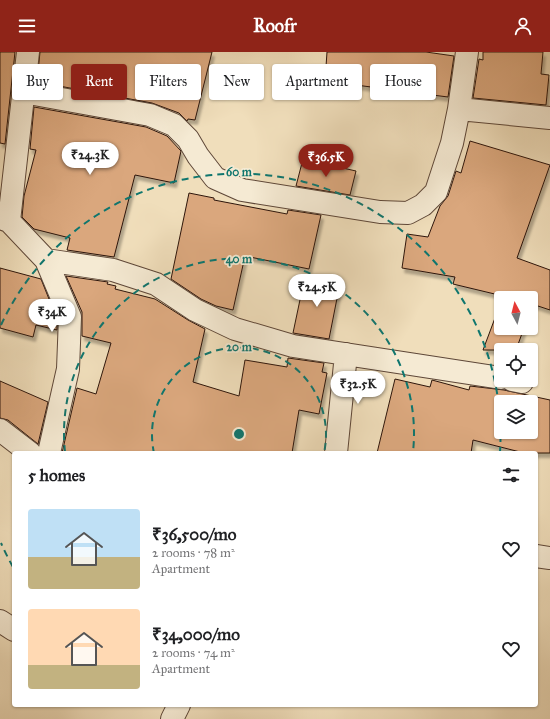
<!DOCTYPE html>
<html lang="en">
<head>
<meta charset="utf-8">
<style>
	:root { --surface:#fff; --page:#f2f2f2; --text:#202124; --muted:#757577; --accent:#8f2418 }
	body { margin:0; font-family:"IM FELL Great Primer",serif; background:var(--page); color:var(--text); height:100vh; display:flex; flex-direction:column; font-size:15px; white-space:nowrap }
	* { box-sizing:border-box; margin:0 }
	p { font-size:13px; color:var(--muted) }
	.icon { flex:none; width:22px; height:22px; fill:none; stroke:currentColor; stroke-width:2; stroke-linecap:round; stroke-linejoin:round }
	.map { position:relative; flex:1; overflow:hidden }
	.drawer { position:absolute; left:12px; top:399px; width:526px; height:256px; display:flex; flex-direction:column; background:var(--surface); border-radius:4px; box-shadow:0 1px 3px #0004 }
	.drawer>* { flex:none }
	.top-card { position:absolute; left:12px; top:12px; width:526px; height:36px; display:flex; gap:8px }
	.needle { width:26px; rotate:353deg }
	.controls { position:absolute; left:494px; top:239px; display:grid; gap:8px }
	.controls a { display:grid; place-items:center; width:44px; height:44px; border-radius:4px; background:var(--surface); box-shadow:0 1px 3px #0004; font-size:20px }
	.price { position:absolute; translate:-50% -34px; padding:0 9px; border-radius:14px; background:#fff; color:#222; font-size:13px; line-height:26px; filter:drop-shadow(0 1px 2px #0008) }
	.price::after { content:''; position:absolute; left:50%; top:24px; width:12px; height:9px; margin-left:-6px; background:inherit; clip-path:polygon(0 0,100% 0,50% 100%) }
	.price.active { background:var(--accent); color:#fff }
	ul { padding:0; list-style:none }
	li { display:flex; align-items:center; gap:12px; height:100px; padding:0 16px }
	li span { display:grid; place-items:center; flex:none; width:112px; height:80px; border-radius:4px; color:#555 }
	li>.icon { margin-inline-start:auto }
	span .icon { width:48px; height:48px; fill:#fffc; stroke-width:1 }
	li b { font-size:17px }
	h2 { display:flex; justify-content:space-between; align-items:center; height:48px; padding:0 16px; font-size:17px }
	.tag { padding:0 14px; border-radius:4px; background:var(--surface); box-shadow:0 1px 3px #0004; font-size:14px; line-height:36px }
	.tag.active { background:var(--accent); color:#fff }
	header { display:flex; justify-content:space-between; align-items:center; height:52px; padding:0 16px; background:var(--accent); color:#fff; font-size:18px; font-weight:700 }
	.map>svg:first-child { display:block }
</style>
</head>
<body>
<header><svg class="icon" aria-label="menu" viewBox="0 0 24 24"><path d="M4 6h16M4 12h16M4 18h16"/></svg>Roofr<svg class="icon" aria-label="person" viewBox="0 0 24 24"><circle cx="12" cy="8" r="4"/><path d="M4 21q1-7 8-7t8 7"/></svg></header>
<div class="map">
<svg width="550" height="667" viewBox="0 0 550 667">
	<defs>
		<filter id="shadow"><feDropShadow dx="2.5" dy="4.5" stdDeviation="1" flood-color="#0004"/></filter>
	</defs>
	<rect width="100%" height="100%" fill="#f0debb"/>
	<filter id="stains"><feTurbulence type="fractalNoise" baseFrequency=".005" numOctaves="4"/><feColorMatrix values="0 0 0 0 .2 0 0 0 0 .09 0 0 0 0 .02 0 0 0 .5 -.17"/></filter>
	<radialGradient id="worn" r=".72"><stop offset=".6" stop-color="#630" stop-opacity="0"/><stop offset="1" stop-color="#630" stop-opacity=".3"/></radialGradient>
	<path fill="#daa77d" stroke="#2d150c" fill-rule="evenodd" filter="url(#shadow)" d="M 0,0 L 15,0 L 5,92 L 0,91 Z
		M 40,0 L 212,0 L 195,68 L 188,67 L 187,69 L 179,61 L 152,51 L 37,30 Z
		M 327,0 L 426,0 L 454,4 L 448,45 L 325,29 Z
		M 483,0 L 543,0 L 541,22 L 549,23 L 546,53 L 473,46 L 479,7 L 483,8 Z
		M 34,55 L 146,75 L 167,84 L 181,99 L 174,131 L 135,123 L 114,205 L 67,198 L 70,186 L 34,177 L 22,165 L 24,144 L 36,98 L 30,97 Z
		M 470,89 L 550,113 L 517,206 L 550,218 L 550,258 L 532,252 L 531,256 L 531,246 L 502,246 L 503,244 L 453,232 L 455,225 L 402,216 L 407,182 L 428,185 L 440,154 L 448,144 L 456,119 L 461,121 Z
		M 303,107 L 356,119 L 350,143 L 296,134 Z
		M 189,141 L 214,146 L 214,148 L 287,162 L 288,158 L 321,163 L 309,217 L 245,204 L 233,258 L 216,254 L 201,247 L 171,227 Z
		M 0,216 L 41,227 L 57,267 L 57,278 L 36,273 L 33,285 L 0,276 Z
		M 66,224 L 108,230 L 107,232 L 116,234 L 115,237 L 155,247 L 188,268 L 205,277 L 193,330 L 239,344 L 245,308 L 287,315 L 288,306 L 324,311 L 322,320 L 327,321 L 319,362 L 299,358 L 292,401 L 62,401 L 77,336 L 96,342 L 111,291 L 82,284 L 82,260 Z
		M 305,224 L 340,231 L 329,287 L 293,281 Z
		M 501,250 L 501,276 L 524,276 L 516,298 L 483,298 Z
		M 395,327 L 430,335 L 432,328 L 469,338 L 470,334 L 504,338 L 550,348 L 550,401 L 524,401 L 473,388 L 471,401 L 377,401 ZM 501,350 L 531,350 L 531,380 L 501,380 Z
		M 0,329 L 48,350 L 38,392 L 8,368 L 0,366 Z"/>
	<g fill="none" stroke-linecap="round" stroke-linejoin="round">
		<g stroke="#5e4738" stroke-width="24">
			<path id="street" d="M 23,40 L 150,63 L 174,73 L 188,87 L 198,104 L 215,126 L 242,138 L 380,160 L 408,161 L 423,153 L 436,140 L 452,91 L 459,57 L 467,0
				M 459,57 L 550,66
				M 0,166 L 9,169 L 46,208 L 70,265 L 68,317 L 49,401
				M 9,169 L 28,0
				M 46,208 L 113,218 L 156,232 L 195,258 L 235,277 L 293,294 L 501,326
				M 512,328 L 522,330
				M 0,378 L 30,401
				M 336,401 L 346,302
				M 536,504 L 550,506
				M 0,569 L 14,578
				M 172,667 L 179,653"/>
		</g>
		<use href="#street" stroke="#f5ead3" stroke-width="22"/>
	</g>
	<g fill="none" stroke="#0f766e" stroke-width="2" stroke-dasharray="7 5">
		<path d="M154 401A87 87 0 1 1 324 401"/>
		<path d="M65 400A175 175 0 1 1 413 400"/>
		<path d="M13 515A262 262 0 0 1 1 491M1 273A262 262 0 0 1 500 400"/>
	</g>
	<circle cx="239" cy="382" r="6" fill="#0f766e" stroke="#f5ead3" stroke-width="2"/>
	<g font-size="12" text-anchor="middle" font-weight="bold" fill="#0f766e" stroke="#f5ead3" stroke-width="3.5" stroke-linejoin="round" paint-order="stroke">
		<text x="239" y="124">60 m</text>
		<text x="239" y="211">40 m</text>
		<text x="239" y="299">20 m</text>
	</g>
	<rect width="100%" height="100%" filter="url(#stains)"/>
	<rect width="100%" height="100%" fill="url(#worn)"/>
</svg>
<div class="controls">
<a><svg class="needle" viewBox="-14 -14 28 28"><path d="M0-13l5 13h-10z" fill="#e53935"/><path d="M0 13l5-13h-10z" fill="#757577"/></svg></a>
<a><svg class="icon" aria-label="locate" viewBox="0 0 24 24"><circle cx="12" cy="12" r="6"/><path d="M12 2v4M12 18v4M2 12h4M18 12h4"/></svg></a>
<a><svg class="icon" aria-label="layers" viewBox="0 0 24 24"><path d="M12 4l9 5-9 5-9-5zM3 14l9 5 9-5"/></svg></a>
</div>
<b class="price" style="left:90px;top:124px">₹24.3K</b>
<b class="price active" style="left:326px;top:126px">₹36.5K</b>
<b class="price" style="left:317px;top:256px">₹24.5K</b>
<b class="price" style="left:52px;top:281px">₹34K</b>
<b class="price" style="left:358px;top:353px">₹32.5K</b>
<div class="top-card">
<a class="tag">Buy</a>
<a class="tag active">Rent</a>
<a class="tag">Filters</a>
<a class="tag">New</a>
<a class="tag">Apartment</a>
<a class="tag">House</a>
</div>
<section class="drawer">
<h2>5 homes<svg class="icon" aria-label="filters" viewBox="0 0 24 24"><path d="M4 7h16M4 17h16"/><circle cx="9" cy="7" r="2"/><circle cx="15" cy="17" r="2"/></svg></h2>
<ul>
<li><span style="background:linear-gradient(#bfe0f5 60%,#c2b280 0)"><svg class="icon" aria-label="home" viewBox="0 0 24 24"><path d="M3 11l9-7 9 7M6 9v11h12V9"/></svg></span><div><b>₹36,500/mo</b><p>2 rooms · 78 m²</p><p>Apartment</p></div><svg class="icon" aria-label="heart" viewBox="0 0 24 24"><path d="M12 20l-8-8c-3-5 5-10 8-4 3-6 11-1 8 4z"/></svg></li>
<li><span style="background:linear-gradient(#ffd9b3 70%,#c2b280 0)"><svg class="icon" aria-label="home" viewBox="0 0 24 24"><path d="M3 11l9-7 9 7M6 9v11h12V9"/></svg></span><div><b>₹34,000/mo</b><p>2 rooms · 74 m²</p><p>Apartment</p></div><svg class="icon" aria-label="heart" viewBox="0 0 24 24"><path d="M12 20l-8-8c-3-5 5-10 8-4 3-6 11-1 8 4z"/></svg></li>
</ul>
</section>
</div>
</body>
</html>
